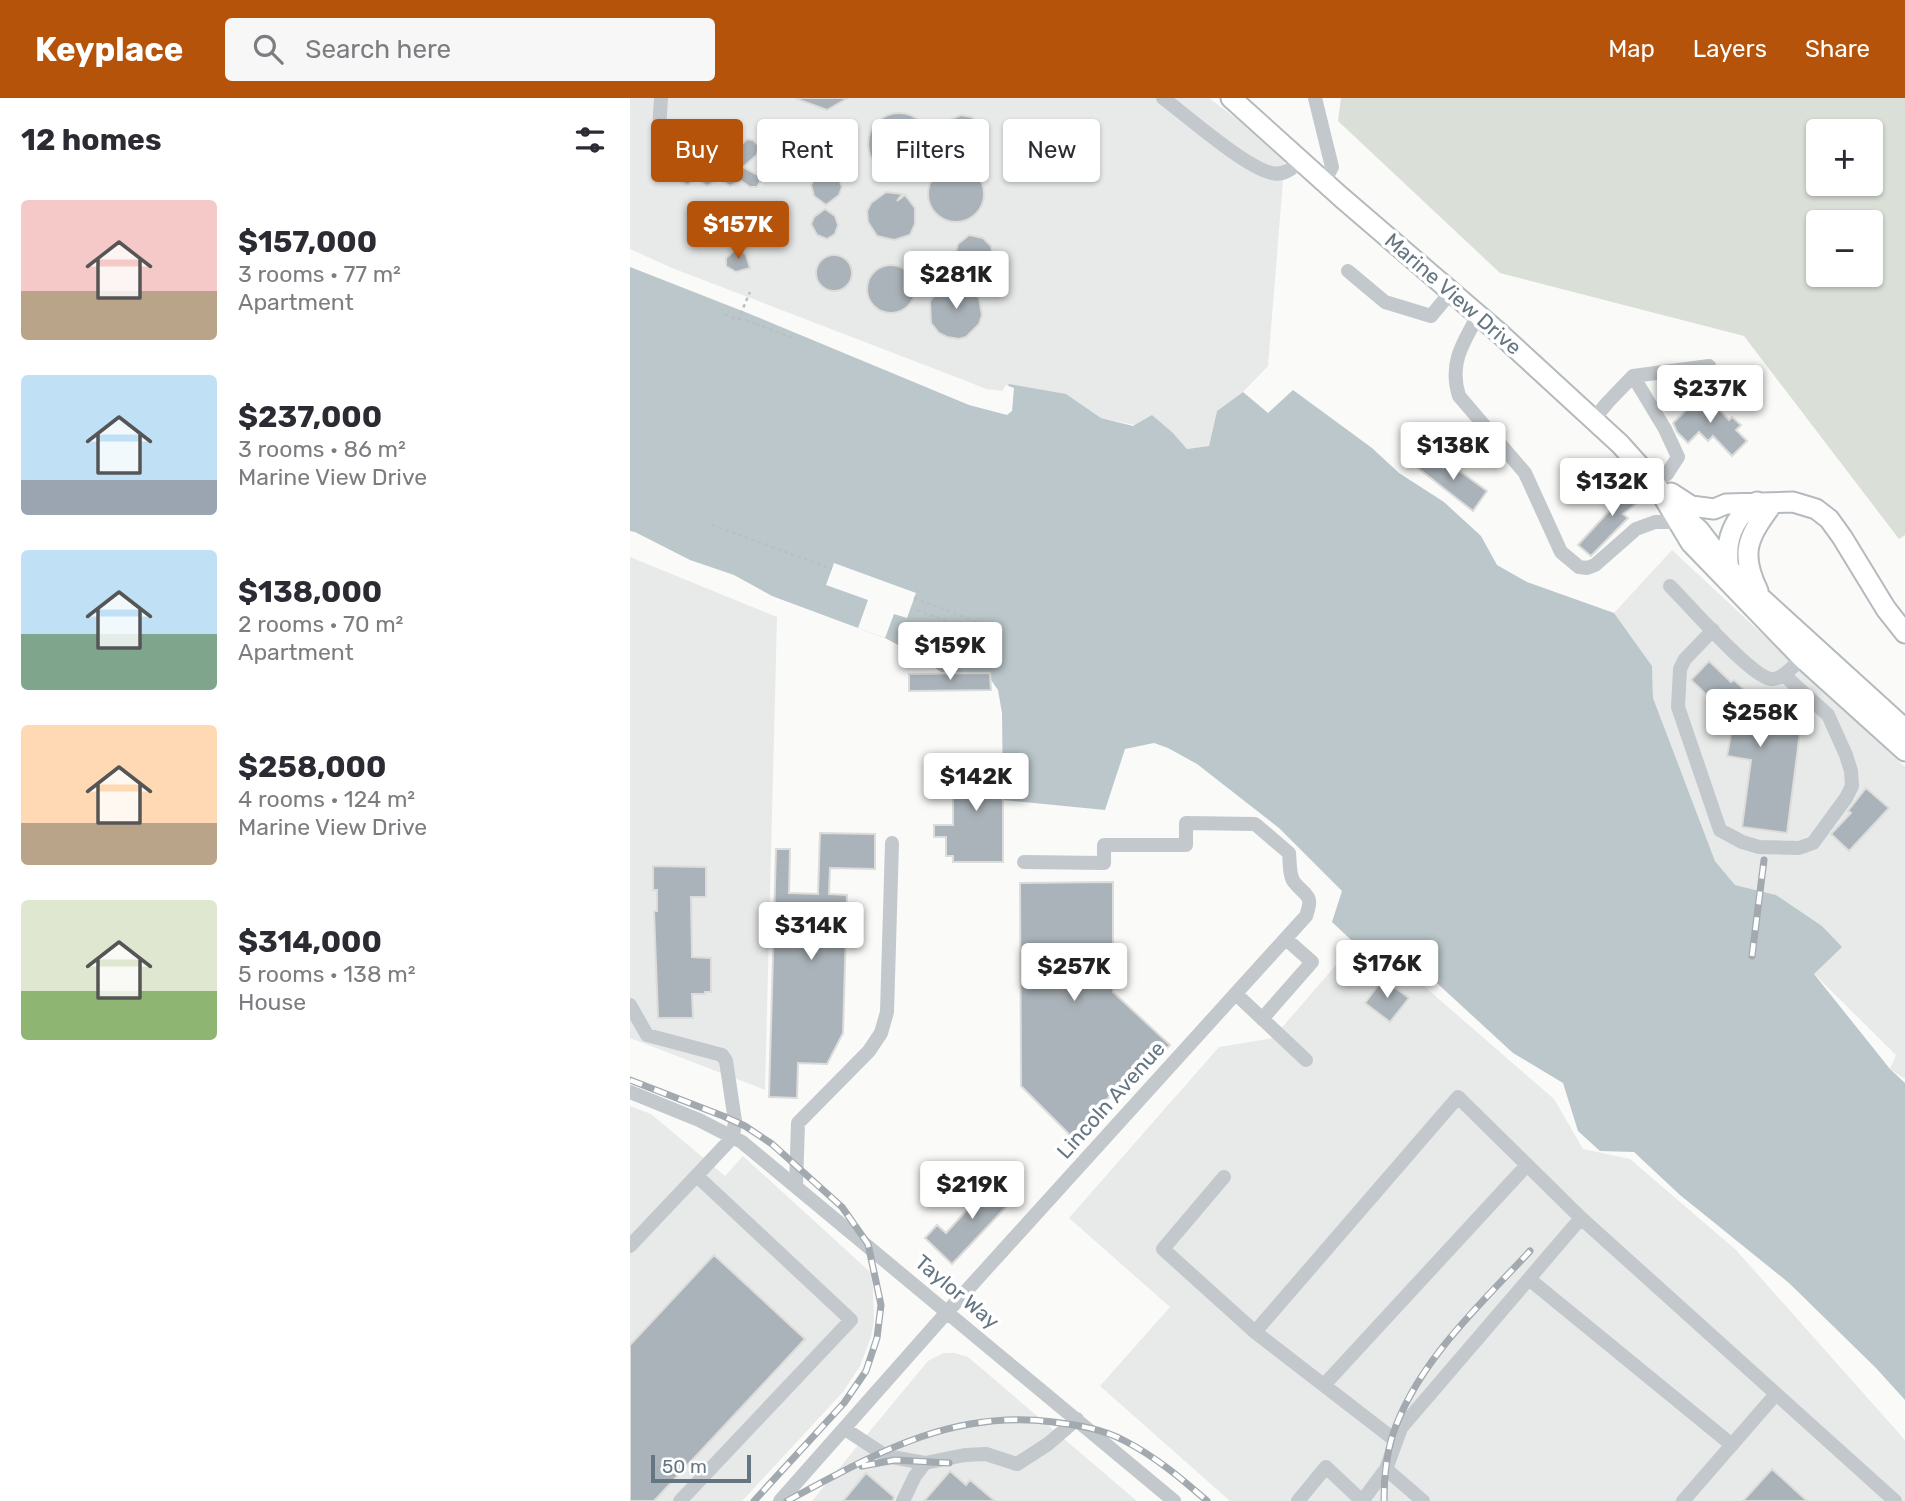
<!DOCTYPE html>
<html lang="en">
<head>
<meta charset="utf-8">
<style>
	:root { --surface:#fff; --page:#f7f7f7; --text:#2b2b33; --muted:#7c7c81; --accent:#b45309 }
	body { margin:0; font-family:Rubik,sans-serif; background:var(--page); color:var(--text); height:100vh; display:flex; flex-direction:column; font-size:26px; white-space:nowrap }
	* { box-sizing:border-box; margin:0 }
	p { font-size:23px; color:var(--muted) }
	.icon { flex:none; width:38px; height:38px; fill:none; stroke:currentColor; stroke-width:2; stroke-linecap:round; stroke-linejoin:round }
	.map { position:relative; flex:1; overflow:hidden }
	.details { display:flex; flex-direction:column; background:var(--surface); width:630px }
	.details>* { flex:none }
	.banner { position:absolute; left:21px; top:21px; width:665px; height:63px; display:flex; gap:14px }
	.tools { position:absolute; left:1176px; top:21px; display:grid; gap:14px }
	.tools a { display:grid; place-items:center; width:77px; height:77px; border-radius:7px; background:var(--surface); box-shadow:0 2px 5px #0004; font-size:35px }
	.scale { position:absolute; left:21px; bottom:18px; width:100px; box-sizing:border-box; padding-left:7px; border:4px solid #657683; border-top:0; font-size:19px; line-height:24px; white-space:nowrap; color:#657683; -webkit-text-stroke:5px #fff; paint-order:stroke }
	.price { position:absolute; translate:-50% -60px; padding:0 16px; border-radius:7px; background:#fff; color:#222; font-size:23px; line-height:46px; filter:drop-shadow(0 2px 4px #0008) }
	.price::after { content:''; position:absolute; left:50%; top:42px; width:21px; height:16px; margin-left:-10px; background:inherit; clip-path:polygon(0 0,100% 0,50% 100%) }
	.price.active { background:var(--accent); color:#fff }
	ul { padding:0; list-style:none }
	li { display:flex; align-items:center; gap:21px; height:175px; padding:0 21px }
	li span { display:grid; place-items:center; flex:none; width:196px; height:140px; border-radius:7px; color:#555 }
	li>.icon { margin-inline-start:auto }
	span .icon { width:84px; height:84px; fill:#fffc; stroke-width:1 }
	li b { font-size:30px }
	h2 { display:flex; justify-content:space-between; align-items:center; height:84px; padding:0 21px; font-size:30px }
	.chip { padding:0 24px; border-radius:7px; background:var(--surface); box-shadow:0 2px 5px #0004; font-size:24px; line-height:63px }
	.chip.active { background:var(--accent); color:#fff }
	header { display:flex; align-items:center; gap:42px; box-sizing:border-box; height:98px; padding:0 35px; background:var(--accent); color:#fff }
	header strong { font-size:33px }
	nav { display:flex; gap:38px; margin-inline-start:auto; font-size:24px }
	.search { width:490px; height:63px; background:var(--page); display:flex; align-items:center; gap:18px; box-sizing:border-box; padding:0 24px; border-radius:7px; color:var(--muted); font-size:26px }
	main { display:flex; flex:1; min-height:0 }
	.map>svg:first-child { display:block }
</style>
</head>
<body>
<header>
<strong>Keyplace</strong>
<div class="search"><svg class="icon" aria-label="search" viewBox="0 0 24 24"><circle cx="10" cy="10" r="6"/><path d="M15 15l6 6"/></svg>Search here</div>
<nav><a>Map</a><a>Layers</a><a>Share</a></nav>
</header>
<main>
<section class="details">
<h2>12 homes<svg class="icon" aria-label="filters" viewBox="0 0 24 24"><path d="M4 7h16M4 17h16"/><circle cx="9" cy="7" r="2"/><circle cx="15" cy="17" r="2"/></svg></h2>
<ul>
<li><span style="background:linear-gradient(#f6c9c9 65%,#b9a48a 0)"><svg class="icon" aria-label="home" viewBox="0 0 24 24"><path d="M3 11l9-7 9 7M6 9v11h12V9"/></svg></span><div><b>$157,000</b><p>3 rooms · 77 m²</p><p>Apartment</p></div></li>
<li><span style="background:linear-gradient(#bfe0f5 75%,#9aa5b1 0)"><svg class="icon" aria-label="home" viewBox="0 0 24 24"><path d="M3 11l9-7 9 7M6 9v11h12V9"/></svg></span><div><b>$237,000</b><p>3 rooms · 86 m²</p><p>Marine View Drive</p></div></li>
<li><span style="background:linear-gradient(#bfe0f5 60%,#7fa58c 0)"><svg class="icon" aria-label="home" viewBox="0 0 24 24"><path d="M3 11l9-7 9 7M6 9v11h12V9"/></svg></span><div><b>$138,000</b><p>2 rooms · 70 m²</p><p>Apartment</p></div></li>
<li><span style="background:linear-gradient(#ffd9b3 70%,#b9a48a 0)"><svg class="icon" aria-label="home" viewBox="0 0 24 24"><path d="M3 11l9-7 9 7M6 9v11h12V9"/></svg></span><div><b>$258,000</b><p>4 rooms · 124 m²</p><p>Marine View Drive</p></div></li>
<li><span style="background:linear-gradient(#dfe7d0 65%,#8fb573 0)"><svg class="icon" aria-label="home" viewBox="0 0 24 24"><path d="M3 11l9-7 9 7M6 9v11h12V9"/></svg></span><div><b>$314,000</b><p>5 rooms · 138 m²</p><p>House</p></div></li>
</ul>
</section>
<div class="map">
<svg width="1275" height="1403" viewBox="0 0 1275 1403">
	<rect width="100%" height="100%" fill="#fafaf8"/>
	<path fill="#e8e9e9" d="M 0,0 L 579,0 L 655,58 L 638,268 L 613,294 L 587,313 L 579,348 L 557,351 L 543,335 L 471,320 L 436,296 L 374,297 L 356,294 L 0,154 Z
		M 1042,452 L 1275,669 L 1275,981 L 1260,971 L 1266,957 L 1184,876 L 1211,849 L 1192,828 L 1146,797 L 1105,787 L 1085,763 L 1023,600 L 1022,568 L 984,515 Z
		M 0,459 L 147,519 L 135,992 L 0,940 Z
		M 725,845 L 765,876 L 780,876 L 924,1001 L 953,1051 L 1000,1061 L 1106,1152 L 1275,1342 L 1275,1403 L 600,1403 L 470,1288 L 540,1209 L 439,1120 L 589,949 L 643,940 Z
		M 0,1008 L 21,1016 L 95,1078 L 113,1058 L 240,1174 L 243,1190 L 244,1223 L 241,1239 L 230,1268 L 213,1294 L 112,1403 L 0,1403 Z
		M 313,1255 L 325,1255 L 338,1259 L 507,1403 L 182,1403 L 298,1263 Z"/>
	<path fill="#dadfd7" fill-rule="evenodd" d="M 711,0 L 1275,0 L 1275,437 L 1269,441 L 1114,238 L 870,175 L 708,23 ZM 1188,33 L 1241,33 L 1241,86 L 1188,86 ZM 1188,124 L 1241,124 L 1241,177 L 1188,177 Z"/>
	<path fill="#bbc7cb" d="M 0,154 L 200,235 L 374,297 L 379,286 L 436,296 L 471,320 L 503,328 L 522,317 L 543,335 L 557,351 L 579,348 L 587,313 L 613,294 L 638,315 L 663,292 L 742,350 L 769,375 L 814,404 L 851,438 L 867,467 L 897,484 L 984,515 L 1022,568 L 1023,600 L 1085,763 L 1105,787 L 1146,797 L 1192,828 L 1212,849 L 1184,876 L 1260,971 L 1275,985 L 1275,1302 L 1246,1270 L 1159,1185 L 1050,1097 L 1004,1054 L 970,1053 L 948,1033 L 933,985 L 883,955 L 796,875 L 765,877 L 719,840 L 702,824 L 712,793 L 649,730 L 567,666 L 538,650 L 524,645 L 495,651 L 475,712 L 373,702 L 372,615 L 368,592 L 361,582 L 360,575 L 311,574 L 283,555 L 255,540 L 142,498 L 104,477 L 60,462 L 5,434 L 0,433 Z"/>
	<path fill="#fafaf8" d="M 0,151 L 42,170 L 357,291 L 372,293 L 376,287 L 384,290 L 382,313 L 377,317 L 339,307 L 120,216 L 0,169 Z
		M 204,465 L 286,495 L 277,520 L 264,516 L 255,540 L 228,530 L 238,502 L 196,487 Z"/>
	<path fill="#aab3b9" stroke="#dcdcda" stroke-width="2" d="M 218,0 L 197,12 L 167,1 L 167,0 Z
		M238 46a31 31 0 1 1 62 0a31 31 0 1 1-62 0Z
		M 331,17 L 342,19 L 350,28 L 351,33 L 349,44 L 345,49 L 332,54 L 322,50 L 324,47 L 321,49 L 313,37 L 321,21 Z
		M182 42a15 15 0 1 1 30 0a15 15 0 1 1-30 0Z
		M 117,41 L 123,42 L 129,48 L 127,57 L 113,69 L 128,77 L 130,84 L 127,89 L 120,89 L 111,83 L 100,88 L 89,82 L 77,88 L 66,81 L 58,87 L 50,84 L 49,77 L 52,74 L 73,71 L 62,55 L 64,47 L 70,46 L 80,54 L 86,47 L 92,46 L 103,55 Z
		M298 96a28 28 0 1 1 56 0a28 28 0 1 1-56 0Z
		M 198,71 L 208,78 L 212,89 L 209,97 L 196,107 L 184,98 L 181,87 L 186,77 Z
		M 256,94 L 272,96 L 267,103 L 275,97 L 285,110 L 285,126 L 280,137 L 264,142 L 247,138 L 238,124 L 237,113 L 241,105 Z
		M 195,111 L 205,118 L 208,127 L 205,136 L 197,141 L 187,137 L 181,126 L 184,119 Z
		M 339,137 L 353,140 L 361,148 L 362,154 L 362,160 L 356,170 L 339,175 L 330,168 L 325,157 L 328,146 Z
		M 105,152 L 112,153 L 116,157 L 120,170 L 106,174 L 96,168 L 96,160 Z
		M186 175a18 18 0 1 1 36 0a18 18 0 1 1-36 0Z
		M237 191a24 24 0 1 1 48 0a24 24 0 1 1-48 0Z
		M 335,185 L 349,200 L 352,217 L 349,226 L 336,239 L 329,241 L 317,239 L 309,235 L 301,225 L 300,203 L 312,189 Z
		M 1074,295 L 1099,322 L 1102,319 L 1111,327 L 1106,332 L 1117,343 L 1102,358 L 1083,338 L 1078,343 L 1069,334 L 1058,345 L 1047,334 L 1043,325 Z
		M 792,356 L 813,370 L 817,364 L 857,393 L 843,413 L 784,367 Z
		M 994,378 L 1012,401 L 993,416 L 998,420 L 961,458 L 948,447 L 992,399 L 982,387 Z
		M 1079,563 L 1101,584 L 1104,582 L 1127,603 L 1173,610 L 1157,735 L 1112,729 L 1121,662 L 1097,658 L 1106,609 L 1091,595 L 1083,603 L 1061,582 Z
		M 360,575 L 361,592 L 279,593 L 279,576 Z
		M 323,663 L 373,663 L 373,764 L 323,764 L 323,758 L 316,758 L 316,739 L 304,739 L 304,727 L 323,727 Z
		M 1236,690 L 1259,710 L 1219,753 L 1201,736 L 1221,715 L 1218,713 Z
		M 190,735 L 245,736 L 245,771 L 200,770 L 199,796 L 217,797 L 213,935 L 197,966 L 168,965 L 167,1000 L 139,999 L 146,751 L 160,751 L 159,795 L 188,796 Z
		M 23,768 L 76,769 L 76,799 L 61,799 L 62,859 L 81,860 L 81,894 L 75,894 L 75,896 L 62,896 L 63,920 L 28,920 L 24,813 L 27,813 L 27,792 L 23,792 Z
		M 483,784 L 483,894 L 540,947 L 533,954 L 528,949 L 441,1038 L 391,988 L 390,785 Z
		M 753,881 L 779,900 L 760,924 L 735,905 Z
		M 366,1080 L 372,1086 L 375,1082 L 388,1093 L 374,1107 L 376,1109 L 322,1166 L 295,1140 L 307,1127 L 316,1135 Z
		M 84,1157 L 175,1241 L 24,1403 L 0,1403 L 0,1247 Z
		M 1142,1371 L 1177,1403 L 1113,1403 Z
		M 320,1373 L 336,1387 L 340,1382 L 365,1403 L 294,1403 Z
		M 236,1375 L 264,1399 L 263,1403 L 213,1403 Z"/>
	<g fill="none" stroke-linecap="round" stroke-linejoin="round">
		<g stroke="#b5babe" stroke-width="23">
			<path id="major" d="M 601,0 L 711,99 L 868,234 L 990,346 L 1025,385 L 1061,445 L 1172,560 L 1275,653
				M 1041,395 L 1061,408 L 1084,411 L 1096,406 L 1163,404 L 1186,411 L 1199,421 L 1212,439 L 1256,511 L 1275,535
				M 1049,414 L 1069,432 L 1099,471 L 1275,631
				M 1099,472 C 1094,443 1103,419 1127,404
				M 1128,493 C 1109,454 1118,439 1143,405"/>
		</g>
		<path stroke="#bbbfc2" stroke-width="2.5" stroke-dasharray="3.5 3.5" stroke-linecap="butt" d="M 95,216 L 108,222 L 120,194
			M 109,220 L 126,226
			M 126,226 L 166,241
			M 82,427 L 202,471
			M 284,500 L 371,533
			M 287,512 L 340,531"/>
		<path stroke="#c3c8cc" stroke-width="14" d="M 533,0 C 557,18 616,70 642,75 C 654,78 663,70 671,62
			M 685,0 L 702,69 L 695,82
			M 29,32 L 31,0
			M 718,173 L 755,204 L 801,218 L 821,194
			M 848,218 C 832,246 819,266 829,298 L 895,375 L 931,454 L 949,469 L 957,470 L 965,467 L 1006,431 L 1025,424 L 1048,424
			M 1003,278 L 1035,331 L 1048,359 L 1037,376 L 1025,385
			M 963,322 L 978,304 L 1003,278 L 1079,268
			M 1040,488 C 1057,505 1121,579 1141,581 C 1153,582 1164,567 1172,560
			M 1083,532 L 1055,561 L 1050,571 L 1048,609 L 1090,732 L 1112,744 L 1129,749 L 1169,750 L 1183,745 L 1216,700 L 1222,688 L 1221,673 L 1216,657 L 1198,617 L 1154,577
			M 606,896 L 676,962
			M 0,907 L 17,937 L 92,957 L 96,963 L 105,1023 L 103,1039 L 0,1148
			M 632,921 L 682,864 L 656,841
			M 0,994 L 69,1022 L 112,1044 L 544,1403
			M 594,1079 L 533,1151 L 625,1234 L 766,1343
			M 166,1088 L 168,1025 L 239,953 L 251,935 L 257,914 L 262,745
			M 899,1181 L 1102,1347
			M 625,1234 L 828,999 L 951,1120
			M 694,1287 L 897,1067
			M 215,1331 L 256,1358 L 295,1365 L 335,1357 L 356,1356 L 387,1366 L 418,1346 L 447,1321
			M 756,1371 L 793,1403
			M 733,1402 L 756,1371 L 771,1330 L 951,1120 L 1265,1403
			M 50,1403 L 221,1222 L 67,1078
			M 150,1403 L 318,1213 L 676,818 C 684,796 676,799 664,784 C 659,777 660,764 659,755 L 625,726 L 556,725 L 556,747 L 474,747 L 474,765 L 394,764
			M 273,1403 L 285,1378 L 295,1365
			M 668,1403 L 696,1369 L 732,1403
			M 1053,1403 L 1146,1296"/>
		<use href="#major" stroke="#fff" stroke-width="19"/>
		<g stroke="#a2aab0" stroke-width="7">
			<path id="rail" d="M 1122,858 L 1134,762
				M 0,982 L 93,1018 L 115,1028 L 142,1046 L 212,1109 L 238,1146 L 251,1207 L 247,1240 L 236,1273 L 214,1305 L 124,1403
				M 232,1368 L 265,1362 L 319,1365
				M 157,1403 C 243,1357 321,1311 423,1324 C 448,1327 473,1331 495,1343 C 526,1359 552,1381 577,1403
				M 754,1403 C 754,1382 756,1359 762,1339 C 786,1265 849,1208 900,1153"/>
		</g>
		<use href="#rail" stroke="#fff" stroke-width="4.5" stroke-dasharray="13" stroke-linecap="butt"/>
	</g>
	<g text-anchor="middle" stroke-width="7" stroke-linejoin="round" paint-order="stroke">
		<g font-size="21" fill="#657683" stroke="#fff">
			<text transform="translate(823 196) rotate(41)" y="7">Marine View Drive</text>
			<text transform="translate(481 1002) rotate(-48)" y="7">Lincoln Avenue</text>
			<text transform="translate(327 1194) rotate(40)" y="7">Taylor Way</text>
		</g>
	</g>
</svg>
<div class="tools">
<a>+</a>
<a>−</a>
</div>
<div class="scale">50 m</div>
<b class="price active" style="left:108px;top:163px">$157K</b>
<b class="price" style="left:326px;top:213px">$281K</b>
<b class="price" style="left:1080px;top:327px">$237K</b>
<b class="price" style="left:823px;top:384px">$138K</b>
<b class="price" style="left:982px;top:420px">$132K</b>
<b class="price" style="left:320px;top:584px">$159K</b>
<b class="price" style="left:1130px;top:651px">$258K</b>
<b class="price" style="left:346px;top:715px">$142K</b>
<b class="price" style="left:181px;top:864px">$314K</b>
<b class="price" style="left:757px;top:902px">$176K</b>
<b class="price" style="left:444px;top:905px">$257K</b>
<b class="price" style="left:342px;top:1123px">$219K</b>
<div class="banner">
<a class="chip active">Buy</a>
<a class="chip">Rent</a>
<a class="chip">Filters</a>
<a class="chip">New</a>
</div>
</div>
</main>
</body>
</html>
